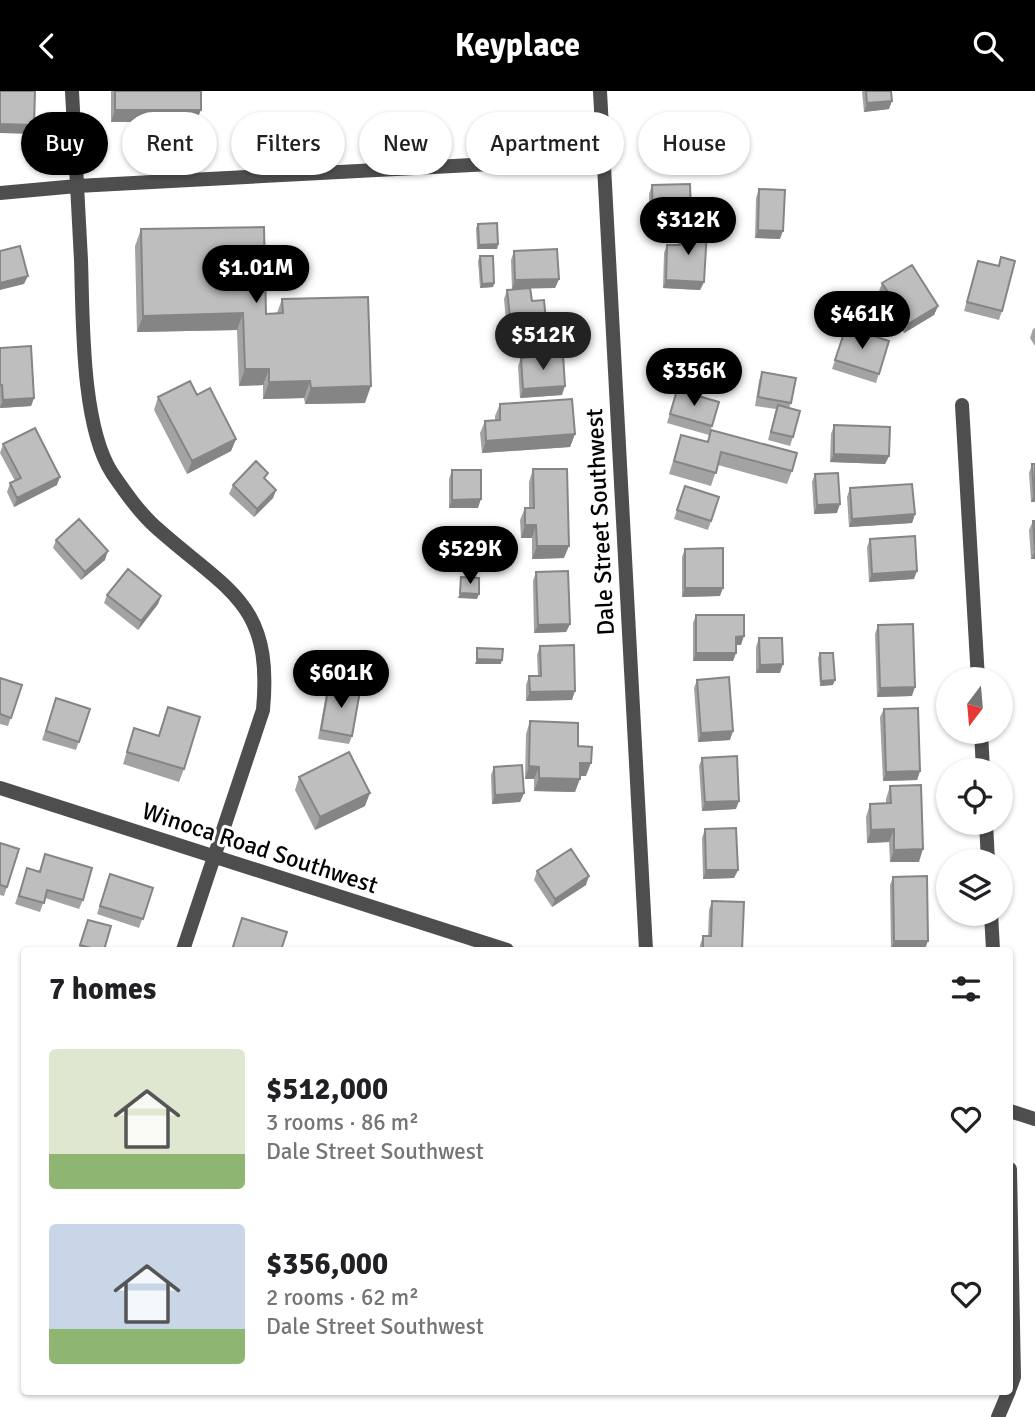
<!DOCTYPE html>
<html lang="en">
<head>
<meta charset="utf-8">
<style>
	:root { --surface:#fff; --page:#f2f2f2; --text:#202124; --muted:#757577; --accent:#000 }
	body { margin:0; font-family:Signika,sans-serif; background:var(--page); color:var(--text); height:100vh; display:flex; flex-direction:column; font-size:26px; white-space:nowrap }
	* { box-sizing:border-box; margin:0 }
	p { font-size:23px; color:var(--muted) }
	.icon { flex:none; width:38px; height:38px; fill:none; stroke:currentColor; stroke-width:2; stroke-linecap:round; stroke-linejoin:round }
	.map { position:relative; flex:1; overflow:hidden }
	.drawer { position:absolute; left:21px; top:856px; width:992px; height:448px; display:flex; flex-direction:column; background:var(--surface); border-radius:7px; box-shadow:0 2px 5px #0004 }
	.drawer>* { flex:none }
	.top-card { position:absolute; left:21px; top:21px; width:994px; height:63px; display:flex; gap:14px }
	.needle { width:46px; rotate:196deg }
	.fabs { position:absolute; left:936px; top:576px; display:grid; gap:14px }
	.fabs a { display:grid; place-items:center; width:77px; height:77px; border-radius:50%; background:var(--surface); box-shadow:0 2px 5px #0004; font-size:35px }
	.price { position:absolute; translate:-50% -60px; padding:0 16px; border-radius:24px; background:var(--accent); color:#fff; font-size:23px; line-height:46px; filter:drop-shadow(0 2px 4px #0008) }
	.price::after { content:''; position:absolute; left:50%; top:42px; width:21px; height:16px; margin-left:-10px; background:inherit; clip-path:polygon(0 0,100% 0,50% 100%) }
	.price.active { background:#222; color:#fff }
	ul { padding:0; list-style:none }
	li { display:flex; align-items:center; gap:21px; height:175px; padding:0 28px }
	li span { display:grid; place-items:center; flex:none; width:196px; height:140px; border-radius:7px; color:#555 }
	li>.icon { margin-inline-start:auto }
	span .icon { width:84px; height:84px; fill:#fffc; stroke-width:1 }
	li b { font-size:30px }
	h2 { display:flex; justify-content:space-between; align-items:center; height:84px; padding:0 28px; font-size:30px }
	.pill { padding:0 24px; border-radius:32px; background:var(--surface); box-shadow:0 2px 5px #0004; font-size:24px; line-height:63px }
	.pill.active { background:var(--accent); color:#fff }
	header { display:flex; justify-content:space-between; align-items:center; height:91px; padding:0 28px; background:var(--accent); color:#fff; font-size:32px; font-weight:800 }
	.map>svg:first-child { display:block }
</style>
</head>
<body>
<header><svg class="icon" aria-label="back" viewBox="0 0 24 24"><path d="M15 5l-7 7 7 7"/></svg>Keyplace<svg class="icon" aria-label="search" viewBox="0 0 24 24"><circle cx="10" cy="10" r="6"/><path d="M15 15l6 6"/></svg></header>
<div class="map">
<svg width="1035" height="1326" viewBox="0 0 1035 1326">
	<rect width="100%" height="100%" fill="#fff"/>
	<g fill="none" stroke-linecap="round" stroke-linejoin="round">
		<path stroke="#4e4e4e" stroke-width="14" d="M 72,0 C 75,56 78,113 81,169 C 83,227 81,334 112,382 C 125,401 141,424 159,439 C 229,501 273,512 263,619 L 183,859
			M 600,0 L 646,859
			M 0,102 L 77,95 L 603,67
			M 962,314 L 978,588
			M 981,640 L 983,679
			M 0,697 L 507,859
			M 986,732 L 988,770
			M 991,822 L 993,859
			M 1010,1020 L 1035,1028
			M 1010,1078 L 1014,1286 L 1010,1297
			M 998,1326 L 1009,1300"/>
	</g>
	<path fill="#a3a3a3" d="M 111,0 L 201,0 L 196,31 L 111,31 Z
		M 862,0 L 891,0 L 889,18 L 864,21 Z
		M 652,94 L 688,132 L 650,133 L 649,103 Z
		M 759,98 L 780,148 L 755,147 L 756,107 Z
		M 478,133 L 498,153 L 497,158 L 477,158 L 476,137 Z
		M 141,138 L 266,223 L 277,222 L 282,208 L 365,312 L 305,313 L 304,307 L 263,308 L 263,294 L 239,295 L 237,239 L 137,241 L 135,155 Z
		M 681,138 L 704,191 L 700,199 L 663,197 L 664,162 L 667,154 L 678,154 L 678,147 Z
		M 514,160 L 559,188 L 555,197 L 531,197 L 532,210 L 544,248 L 508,251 L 504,208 L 507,199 L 522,198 L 512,198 L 511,169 Z
		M 480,165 L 494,192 L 493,196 L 480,197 L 478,170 Z
		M 1001,166 L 1002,220 L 999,229 L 964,220 L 978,170 L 998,175 Z
		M 882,192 L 938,215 L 934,224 L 904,242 L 879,200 Z
		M 846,236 L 889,250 L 876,292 L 832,278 Z
		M 1035,237 L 1035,255 L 1030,247 L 1033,238 Z
		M 0,257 L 34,307 L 31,315 L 0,317 Z
		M 521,267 L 562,304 L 520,307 L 518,275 Z
		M 762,281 L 791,312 L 789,317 L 793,346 L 790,355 L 768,349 L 776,318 L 755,315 L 759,290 Z
		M 677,299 L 712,335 L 709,344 L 667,332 Z
		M 197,304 L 236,348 L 231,360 L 187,383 L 154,319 L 158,306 Z
		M 500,313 L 575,343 L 570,356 L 482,362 L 480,342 L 485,330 L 495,329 L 495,325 Z
		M 834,334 L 889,365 L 885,373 L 830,371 L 831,343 Z
		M 711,339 L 792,380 L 787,393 L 718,374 L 711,395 L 669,383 L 681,344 L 707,351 Z
		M 3,353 L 57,394 L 14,416 L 7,401 L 10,392 L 15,390 L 0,362 Z
		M 1032,373 L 1035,411 L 1031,411 L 1029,382 Z
		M 533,378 L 564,467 L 532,468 L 532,447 L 521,447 L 520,429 L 525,417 L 529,417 L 529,391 Z
		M 452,379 L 478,417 L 449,417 L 449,388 Z
		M 815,383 L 837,422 L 814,423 L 812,391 Z
		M 266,389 L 276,399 L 273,407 L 254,426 L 229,403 L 233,394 Z
		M 685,395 L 719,406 L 708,439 L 674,428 Z
		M 850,397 L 915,423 L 912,432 L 849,436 L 847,406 Z
		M 1033,430 L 1035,430 L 1035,468 L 1031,468 L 1029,439 Z
		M 870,448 L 914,488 L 869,491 L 867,456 Z
		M 56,449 L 105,469 L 81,489 L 53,457 Z
		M 685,458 L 720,505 L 682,506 L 682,466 Z
		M 536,481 L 570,533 L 566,541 L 534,542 L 533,490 Z
		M 107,504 L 161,505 L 158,513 L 138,539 L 104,512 Z
		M 696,524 L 741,554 L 736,554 L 736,562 L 733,570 L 693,570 L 693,532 Z
		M 878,534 L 912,605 L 877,606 L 875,543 Z
		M 759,547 L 780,582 L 756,582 L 756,556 Z
		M 540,555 L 572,609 L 526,610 L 526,594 L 529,585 L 538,585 L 537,564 Z
		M 820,562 L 833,594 L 820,595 L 818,567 Z
		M 0,587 L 22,594 L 8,635 L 0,633 Z
		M 697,589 L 730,649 L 698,651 L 694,597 Z
		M 329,594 L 352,645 L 349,653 L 318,648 L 326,603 Z
		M 53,616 L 90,618 L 76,659 L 42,649 Z
		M 168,616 L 184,678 L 179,691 L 123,673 L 134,637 L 158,645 Z
		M 884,618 L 920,680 L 917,689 L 883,690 L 880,626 Z
		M 530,630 L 578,655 L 586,685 L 580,685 L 575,701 L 534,700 L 534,688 L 525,688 L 526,643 Z
		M 702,667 L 736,718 L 702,720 L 699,675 Z
		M 494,676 L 524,702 L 520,711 L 492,713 L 491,684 Z
		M 299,686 L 365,715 L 315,739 L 295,699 Z
		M 890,695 L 919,771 L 890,771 L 889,751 L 867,752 L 866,726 L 870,713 L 886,712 L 886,708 Z
		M 705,738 L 738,779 L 734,787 L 703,788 L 702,747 Z
		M 0,752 L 19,758 L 4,805 L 0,804 Z
		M 45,763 L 83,809 L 79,818 L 45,807 L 40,821 L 15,813 L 27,777 L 39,780 Z
		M 537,780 L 586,794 L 552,816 L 534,789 Z
		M 110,783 L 153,797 L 139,837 L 97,823 Z
		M 893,786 L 925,858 L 891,859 L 890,794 Z
		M 712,810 L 742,859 L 700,859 L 700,854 L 703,845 L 708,845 L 709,819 Z
		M 88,829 L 104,859 L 78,859 Z"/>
	<path fill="#858585" d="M 892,10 L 889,18 L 864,21 L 867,12 Z
		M 115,19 L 201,19 L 196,31 L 111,31 Z
		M 0,33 L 34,34 L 31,43 L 0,42 Z
		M 691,123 L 688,132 L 650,133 L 653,124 Z
		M 758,139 L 783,140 L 780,148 L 755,147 Z
		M 498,153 L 497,158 L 477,158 L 479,154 Z
		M 28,185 L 24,193 L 0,199 L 0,192 Z
		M 559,188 L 555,197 L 512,198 L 515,189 Z
		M 666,189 L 704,191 L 700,199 L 663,197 Z
		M 494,192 L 493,196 L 480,197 L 482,193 Z
		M 938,215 L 934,224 L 904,242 L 908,233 Z
		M 243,222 L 237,239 L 137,241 L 143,225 Z
		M 547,239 L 544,248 L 508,251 L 512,243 Z
		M 245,278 L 269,278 L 263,294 L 239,295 Z
		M 310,290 L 304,307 L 263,308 L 269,291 Z
		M 371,295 L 365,312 L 305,313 L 311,297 Z
		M 565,295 L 562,304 L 520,307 L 523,298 Z
		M 34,307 L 31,315 L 0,317 L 3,309 Z
		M 575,343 L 570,356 L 482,362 L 486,350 Z
		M 236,348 L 231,360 L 187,383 L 192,370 Z
		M 834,363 L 889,365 L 885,373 L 830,371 Z
		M 60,386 L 57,394 L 14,416 L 17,407 Z
		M 276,399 L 273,407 L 254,426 L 257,418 Z
		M 1034,403 L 1035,403 L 1035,411 L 1031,411 Z
		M 481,408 L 478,417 L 449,417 L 452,409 Z
		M 840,413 L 837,422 L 814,423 L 817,414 Z
		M 915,423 L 912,432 L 849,436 L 852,428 Z
		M 525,434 L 536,434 L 532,447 L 521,447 Z
		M 537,455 L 569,455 L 564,467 L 532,468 Z
		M 108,460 L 105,469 L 81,489 L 85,481 Z
		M 1035,460 L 1035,468 L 1031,468 Z
		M 917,480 L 914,488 L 869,491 L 872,483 Z
		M 685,497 L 723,497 L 720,505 L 682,506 Z
		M 460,502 L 479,503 L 477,508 L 458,507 Z
		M 161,505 L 158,513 L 138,539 L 141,530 Z
		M 570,533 L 566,541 L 534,542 L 538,534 Z
		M 744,545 L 741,554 L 733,554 L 736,546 Z
		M 696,562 L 736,562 L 733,570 L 693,570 Z
		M 477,568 L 502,569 L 501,573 L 475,573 Z
		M 783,573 L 780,582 L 756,582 L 760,574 Z
		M 835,589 L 833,594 L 820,595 L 821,590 Z
		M 915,596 L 912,605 L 877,606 L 880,597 Z
		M 575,600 L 572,609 L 526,610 L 530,601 Z
		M 733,640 L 730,649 L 698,651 L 701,642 Z
		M 580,672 L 591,672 L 586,685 L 575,685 Z
		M 529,675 L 539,676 L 534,688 L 525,688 Z
		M 920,680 L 917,689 L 883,690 L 886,681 Z
		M 539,687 L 580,688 L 575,701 L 534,700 Z
		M 370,702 L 365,715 L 315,739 L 320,726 Z
		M 524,702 L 520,711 L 492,713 L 495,704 Z
		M 739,710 L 736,718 L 702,720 L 705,711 Z
		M 894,738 L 889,751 L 867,752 L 871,739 Z
		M 923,758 L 919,771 L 890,771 L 894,759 Z
		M 706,779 L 738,779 L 734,787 L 703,788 Z
		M 589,785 L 586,794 L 552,816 L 555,808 Z
		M 894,850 L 928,850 L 925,858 L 891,859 Z"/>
	<path fill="#bebebe" stroke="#858585" stroke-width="2" d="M 0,0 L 35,0 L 34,34 L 0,33 Z
		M 115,0 L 201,0 L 201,19 L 115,19 Z
		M 866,0 L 891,0 L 892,10 L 867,12 Z
		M 690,93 L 691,123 L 653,124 L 652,94 Z
		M 759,98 L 785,99 L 783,140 L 758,139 Z
		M 497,132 L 498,153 L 479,154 L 478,133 Z
		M 264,136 L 266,223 L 283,222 L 282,208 L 368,206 L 371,295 L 311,297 L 310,290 L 269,291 L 269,278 L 245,278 L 243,222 L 143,225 L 141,138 Z
		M 681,138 L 707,140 L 704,191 L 666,189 L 667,154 L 680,154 Z
		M 20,155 L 28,185 L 0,192 L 0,160 Z
		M 557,158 L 559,188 L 515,189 L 514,160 Z
		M 480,165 L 493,165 L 494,192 L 482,193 Z
		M 1001,166 L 1015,170 L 1002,220 L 967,211 L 978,170 L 999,175 Z
		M 912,174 L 938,215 L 908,233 L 882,192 Z
		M 530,197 L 532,210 L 544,209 L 547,239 L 512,243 L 507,199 Z
		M 846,236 L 889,250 L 879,283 L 835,269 Z
		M 31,255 L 34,307 L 3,309 L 2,294 L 0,294 L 0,257 Z
		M 563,263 L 565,295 L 523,298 L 521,267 Z
		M 762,281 L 796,287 L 791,312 L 758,306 Z
		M 190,290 L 197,304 L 210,297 L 236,348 L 192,370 L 158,306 Z
		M 677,299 L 719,311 L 712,335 L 670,323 Z
		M 572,308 L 575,343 L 486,350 L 485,330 L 500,329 L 500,313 Z
		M 778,314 L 800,320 L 793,346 L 771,341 Z
		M 834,334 L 890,336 L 889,365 L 834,363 Z
		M 35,337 L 60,386 L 17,407 L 10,392 L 21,387 L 3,353 Z
		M 711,339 L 797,362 L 792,380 L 721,361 L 716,382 L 674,370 L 681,344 L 708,351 Z
		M 256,370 L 268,382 L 264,387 L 276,399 L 257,418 L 233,394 Z
		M 1032,373 L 1035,373 L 1035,403 L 1034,403 Z
		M 533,378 L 567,378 L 569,455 L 537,455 L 536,434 L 525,434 L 525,417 L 534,417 Z
		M 452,379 L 481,379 L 481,408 L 452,409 Z
		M 838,382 L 840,413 L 817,414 L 815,383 Z
		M 912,393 L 915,423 L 852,428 L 850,397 Z
		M 685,395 L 719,406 L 711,430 L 677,419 Z
		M 79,428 L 108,460 L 85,481 L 56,449 Z
		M 1033,430 L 1035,430 L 1035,460 Z
		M 915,445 L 917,480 L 872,483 L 870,448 Z
		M 723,457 L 723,497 L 685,497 L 685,458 Z
		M 128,478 L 161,505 L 141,530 L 107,504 Z
		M 568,480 L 570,533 L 538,534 L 536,481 Z
		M 461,486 L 479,487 L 479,503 L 460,502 Z
		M 696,524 L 744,524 L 744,545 L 736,546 L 736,562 L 696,562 Z
		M 913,533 L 915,596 L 880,597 L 878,534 Z
		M 759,547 L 782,547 L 783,573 L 760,574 Z
		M 574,554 L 575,600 L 530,601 L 529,585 L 541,585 L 540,555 Z
		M 477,557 L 503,558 L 502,569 L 477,568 Z
		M 820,562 L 833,562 L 835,589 L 821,590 Z
		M 729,586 L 733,640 L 701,642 L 697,589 Z
		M 0,587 L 22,594 L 11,627 L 0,623 Z
		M 329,594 L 360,600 L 352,645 L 321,639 Z
		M 56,607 L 90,618 L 79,651 L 46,640 Z
		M 168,616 L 200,626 L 184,678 L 127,661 L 134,637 L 159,645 Z
		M 918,617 L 920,680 L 886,681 L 884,618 Z
		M 530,630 L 578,632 L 578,655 L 592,656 L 591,672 L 580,672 L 580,688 L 539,687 L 539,676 L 529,675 Z
		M 349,661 L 370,702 L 320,726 L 299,686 Z
		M 737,665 L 739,710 L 705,711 L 702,667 Z
		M 522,674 L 524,702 L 495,704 L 494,676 Z
		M 921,694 L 923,758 L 894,759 L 894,738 L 871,739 L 870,713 L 891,712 L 890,695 Z
		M 736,737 L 738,779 L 706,779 L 705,738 Z
		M 0,752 L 19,758 L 7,796 L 0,794 Z
		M 571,758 L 589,785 L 555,808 L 537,780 Z
		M 45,763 L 92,777 L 83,809 L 47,799 L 44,812 L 19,805 L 27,777 L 40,781 Z
		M 110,783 L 153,797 L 143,828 L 100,815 Z
		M 927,785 L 928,850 L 894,850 L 893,786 Z
		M 712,810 L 744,811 L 742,859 L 703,859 L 703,845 L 711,845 Z
		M 242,827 L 287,841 L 281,859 L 232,859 Z
		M 88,829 L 111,835 L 104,859 L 98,859 L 80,854 Z"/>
	<g text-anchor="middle" stroke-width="6" stroke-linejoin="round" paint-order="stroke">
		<g font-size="24" fill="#000" stroke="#fff">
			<text transform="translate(600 431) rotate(-93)" y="8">Dale Street Southwest</text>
			<text transform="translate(260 757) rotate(18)" y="8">Winoca Road Southwest</text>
		</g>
	</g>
</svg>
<div class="fabs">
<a><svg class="needle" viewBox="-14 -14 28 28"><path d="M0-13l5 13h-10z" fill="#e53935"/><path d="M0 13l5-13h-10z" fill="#757577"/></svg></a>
<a><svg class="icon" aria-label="locate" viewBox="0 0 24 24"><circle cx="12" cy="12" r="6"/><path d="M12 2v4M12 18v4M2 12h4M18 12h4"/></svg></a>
<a><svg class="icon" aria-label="layers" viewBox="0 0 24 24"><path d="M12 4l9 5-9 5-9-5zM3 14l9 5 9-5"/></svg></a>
</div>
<b class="price" style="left:688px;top:166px">$312K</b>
<b class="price" style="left:256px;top:214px">$1.01M</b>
<b class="price" style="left:862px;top:260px">$461K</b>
<b class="price active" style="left:543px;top:281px">$512K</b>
<b class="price" style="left:694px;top:317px">$356K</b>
<b class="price" style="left:470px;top:495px">$529K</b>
<b class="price" style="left:341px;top:619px">$601K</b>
<div class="top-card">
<a class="pill active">Buy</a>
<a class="pill">Rent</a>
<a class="pill">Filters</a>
<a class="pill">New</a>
<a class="pill">Apartment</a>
<a class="pill">House</a>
</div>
<section class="drawer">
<h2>7 homes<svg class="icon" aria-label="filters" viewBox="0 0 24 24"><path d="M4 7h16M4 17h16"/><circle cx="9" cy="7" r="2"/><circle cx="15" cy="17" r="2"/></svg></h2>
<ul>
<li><span style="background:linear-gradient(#dfe7d0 75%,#8fb573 0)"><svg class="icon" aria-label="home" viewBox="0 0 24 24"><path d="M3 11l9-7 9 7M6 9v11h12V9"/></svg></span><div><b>$512,000</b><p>3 rooms · 86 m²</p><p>Dale Street Southwest</p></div><svg class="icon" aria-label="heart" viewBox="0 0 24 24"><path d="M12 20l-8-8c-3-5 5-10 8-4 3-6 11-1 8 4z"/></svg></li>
<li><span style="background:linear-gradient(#c9d6e8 75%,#8fb573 0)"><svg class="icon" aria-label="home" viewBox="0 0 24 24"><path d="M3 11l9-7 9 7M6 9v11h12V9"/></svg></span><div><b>$356,000</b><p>2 rooms · 62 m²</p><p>Dale Street Southwest</p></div><svg class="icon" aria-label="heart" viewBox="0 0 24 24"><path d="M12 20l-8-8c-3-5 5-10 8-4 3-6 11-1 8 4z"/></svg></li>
</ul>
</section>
</div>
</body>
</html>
